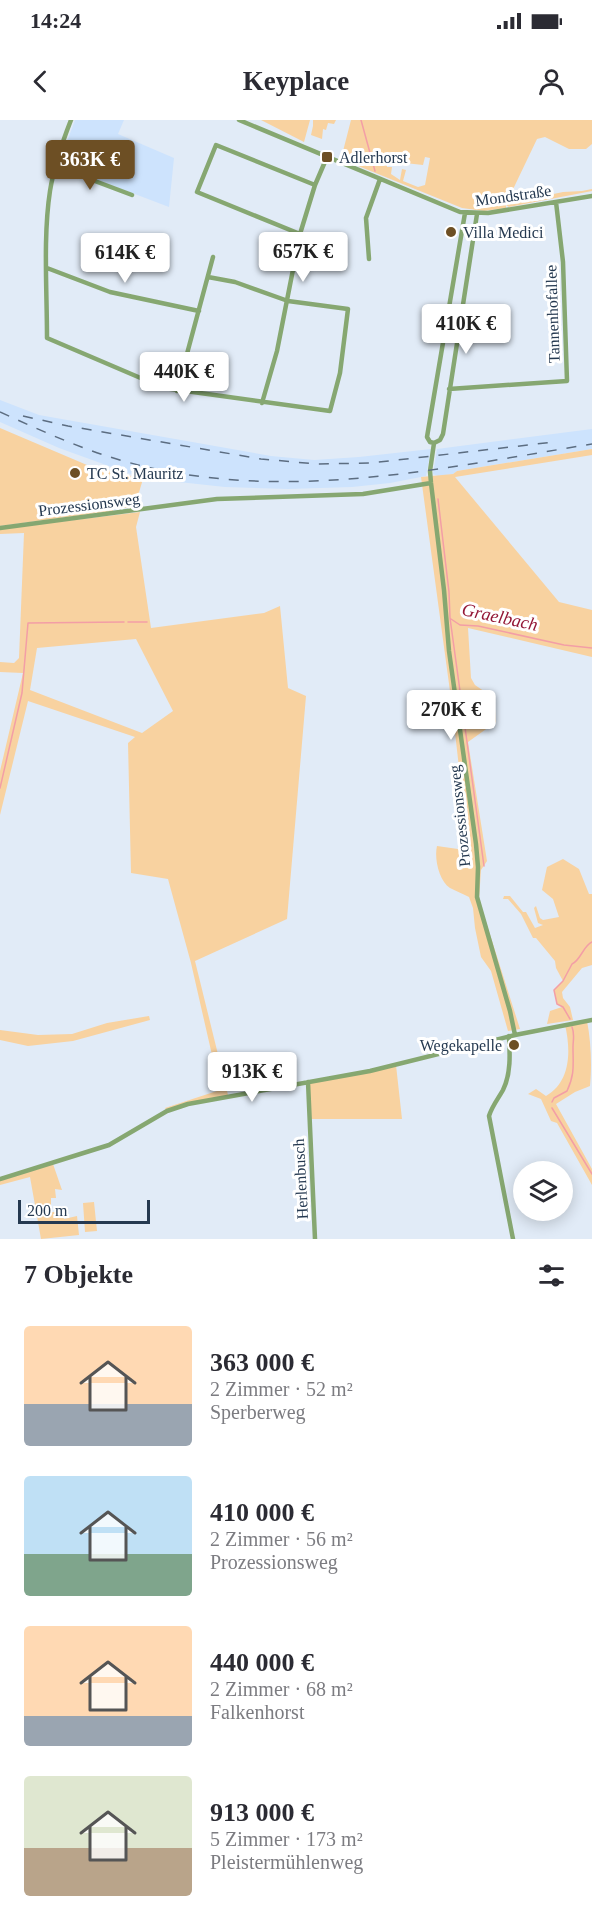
<!DOCTYPE html>
<html lang="de">
<head>
<meta charset="utf-8">
<style>
	:root { --surface:#fff; --page:#f2f2f3; --text:#2b2b33; --muted:#7c7c81; --accent:#6d4f24 }
	body { margin:0; font-family:"Times New Roman",serif; background:var(--page); color:var(--text); height:100vh; display:flex; flex-direction:column; font-size:22px; white-space:nowrap }
	* { box-sizing:border-box; margin:0 }
	p { font-size:20px; color:var(--muted) }
	.icon { flex:none; width:33px; height:33px; fill:none; stroke:currentColor; stroke-width:2; stroke-linecap:round; stroke-linejoin:round }
	.map { position:relative; height:1119px; overflow:hidden }
	.drawer { display:flex; flex-direction:column; background:var(--surface); flex:1 }
	.drawer>* { flex:none }
	.tools { position:absolute; left:513px; top:1041px; display:grid; gap:12px }
	.tools a { display:grid; place-items:center; width:60px; height:60px; border-radius:50%; background:var(--surface); box-shadow:0 3px 15px #0003; font-size:30px }
	.scale { position:absolute; left:18px; bottom:15px; width:132px; box-sizing:border-box; padding-left:6px; border:3px solid #253950; border-top:0; font-size:16px; line-height:21px; white-space:nowrap; color:#253950; -webkit-text-stroke:4px #fff; paint-order:stroke }
	.price { position:absolute; translate:-50% -51px; padding:0 14px; border-radius:6px; background:#fff; color:#222; font-size:20px; line-height:39px; filter:drop-shadow(0 2px 3px #0008) }
	.price::after { content:''; position:absolute; left:50%; top:36px; width:18px; height:14px; margin-left:-9px; background:inherit; clip-path:polygon(0 0,100% 0,50% 100%) }
	.price.active { background:var(--accent); color:#fff }
	ul { padding:0; list-style:none }
	li { display:flex; align-items:center; gap:18px; height:150px; padding:0 24px }
	li span { display:grid; place-items:center; flex:none; width:168px; height:120px; border-radius:6px; color:#555 }
	li>.icon { margin-inline-start:auto }
	span .icon { width:72px; height:72px; fill:#fffc; stroke-width:1 }
	li b { font-size:26px }
	h2 { display:flex; justify-content:space-between; align-items:center; height:72px; padding:0 24px; font-size:26px }
	.status { display:flex; justify-content:space-between; align-items:center; height:42px; padding:0 30px; background:var(--surface); direction:ltr }
	.status svg { height:16px; fill:currentColor }
	header { display:flex; justify-content:space-between; align-items:center; height:78px; padding:0 24px; background:var(--surface); font-size:27px; font-weight:700 }
	.map>svg:first-child { display:block }
</style>
</head>
<body>
<div class="status"><b>14:24</b><svg viewBox="0 0 49 12"><path d="M0 12V9h3v3zM5 12V6h3v6zM10 12V3h3v9zM15 12V0h3v12zM26 1h20v11H26zM47 4h2v5h-2z"/></svg></div>
<header><svg class="icon" aria-label="back" viewBox="0 0 24 24"><path d="M15 5l-7 7 7 7"/></svg>Keyplace<svg class="icon" aria-label="person" viewBox="0 0 24 24"><circle cx="12" cy="8" r="4"/><path d="M4 21q1-7 8-7t8 7"/></svg></header>
<div class="map">
<svg width="592" height="1119" viewBox="0 0 592 1119">
	<rect width="100%" height="100%" fill="#e1ebf7"/>
	<path fill="#cde3fd" d="M 75,0 L 124,0 L 118,14 L 174,38 L 169,87 L 85,55 L 92,39 L 65,27 Z
		M 0,280 L 39,295 L 271,336 L 314,340 L 359,337 L 431,329 L 426,356 L 390,363 L 352,367 L 288,369 L 225,367 L 142,358 L 59,328 L 0,302 Z
		M 592,309 L 592,329 L 457,351 L 453,354 L 438,356 L 433,354 L 437,329 Z"/>
	<path fill="#f8d2a0" fill-rule="evenodd" d="M 261,0 L 310,0 L 304,22 Z
		M 313,0 L 336,0 L 334,4 L 328,3 L 326,10 L 323,9 L 322,19 L 311,15 L 313,6 Z
		M 351,0 L 592,0 L 592,24 L 586,29 L 569,29 L 545,17 L 537,19 L 506,84 L 563,72 L 582,71 L 592,69 L 592,71 L 509,87 L 506,85 L 506,88 L 484,91 L 462,88 L 341,39 ZM 400,35 L 407,37 L 405,43 L 423,45 L 425,37 L 430,38 L 425,65 L 418,67 L 403,61 L 406,50 L 402,49 L 400,60 L 391,54 L 392,47 L 387,47 L 387,41 L 390,40 L 392,37 Z
		M 65,27 L 79,33 L 83,29 L 87,32 L 92,39 L 85,55 L 63,45 L 61,41 Z
		M 0,308 L 87,345 L 143,359 L 134,389 L 113,386 L 113,391 L 0,406 Z
		M 592,329 L 592,335 L 455,357 L 559,482 L 592,490 L 592,537 L 468,508 L 471,558 L 475,565 L 494,578 L 496,602 L 468,622 L 487,741 L 481,750 L 479,780 L 520,909 L 508,911 L 491,851 L 481,837 L 475,808 L 473,788 L 469,777 C 463,774 456,771 450,768 C 439,761 434,738 437,726 L 458,729 L 465,726 L 467,718 L 452,586 L 421,357 L 453,354 L 457,351 Z
		M 140,392 L 136,407 L 151,508 L 264,493 L 280,486 L 288,568 L 306,576 L 287,799 L 195,841 L 228,975 L 167,991 L 165,988 L 220,970 L 191,843 L 168,759 L 131,753 L 128,623 L 135,617 L 28,581 L 0,695 L 0,651 L 23,553 L 0,552 L 0,542 L 14,543 L 19,538 L 24,413 L 0,414 L 0,409 ZM 136,519 L 173,591 L 142,613 L 30,570 L 37,528 Z
		M 563,739 L 579,749 L 589,774 L 592,774 L 592,845 L 582,848 L 562,872 L 563,878 L 570,887 L 573,900 L 547,904 L 550,891 L 562,887 L 557,884 L 554,870 L 563,861 L 556,848 L 555,841 L 536,818 L 533,818 L 521,794 L 508,779 L 503,779 L 504,776 L 510,776 L 523,792 L 526,792 L 535,808 L 543,805 L 538,803 L 534,788 L 536,786 L 540,798 L 543,800 L 559,797 L 553,779 L 542,770 L 547,747 Z
		M 149,896 L 150,900 L 73,921 L 28,926 L 0,920 L 0,910 L 38,915 L 72,914 L 107,903 Z
		M 587,901 C 591,921 592,946 590,966 L 575,972 L 556,984 L 592,1049 L 592,1065 L 557,1003 L 551,1001 L 541,979 L 528,974 L 536,969 L 546,976 C 571,962 571,930 565,905 Z
		M 396,945 L 402,999 L 309,999 L 308,962 Z
		M 53,1044 L 62,1070 L 55,1069 L 56,1078 L 51,1078 L 51,1085 L 44,1086 L 44,1092 L 62,1092 L 64,1099 L 77,1096 L 79,1115 L 41,1119 L 30,1057 L 0,1065 L 0,1061 Z
		M 94,1082 L 97,1111 L 85,1112 L 83,1083 Z"/>
	<g fill="none" stroke-linecap="round" stroke-linejoin="round">
		<path stroke="#f39ea6" stroke-width="1.5" d="M 361,0 L 375,51
			M 438,379 L 449,472 L 450,498 L 484,746
			M 451,499 L 460,505 L 478,506 L 564,525 L 592,528
			M 128,502 L 147,502
			M 0,668 L 22,573 L 28,503 L 124,502
			M 570,899 L 563,887 L 557,884 L 554,870 L 563,861 L 572,844 C 581,840 583,826 592,822
			M 552,982 L 554,978 L 567,971 C 575,954 573,945 573,927 C 573,920 575,914 572,907
			M 552,988 L 592,1054"/>
		<path stroke="#86a771" stroke-width="4.5" d="M 71,0 C 62,23 54,46 50,71 C 43,116 47,171 47,218 L 164,268 L 330,291 L 340,253 L 348,189 L 288,181 L 235,162 L 208,157
			M 239,0 L 460,92 L 488,93 L 592,76
			M 55,46 L 132,75
			M 477,94 L 443,314 L 440,320 L 434,323 L 430,351 L 431,363 L 444,470 L 449,531 L 476,724 L 478,747 L 477,777 L 510,891 L 515,915
			M 300,114 L 197,72 L 216,25 L 315,65
			M 369,139 L 366,98 L 380,59
			M 47,148 L 110,172 L 199,191
			M 449,269 L 567,261 L 563,142 L 556,82
			M 177,271 L 213,137
			M 262,283 L 277,231 L 300,114 L 315,65 L 327,37
			M 434,323 L 430,322 L 427,317 L 465,93
			M 0,408 L 217,379 L 363,374 L 431,363
			M 509,916 C 510,934 511,954 503,970 C 498,979 492,986 489,996 L 513,1119
			M 308,962 L 315,1119
			M 0,1059 L 109,1025 L 167,991 L 188,984 L 370,951 L 515,915 L 592,900"/>
		<path stroke="#5c6d81" stroke-width="1.5" stroke-dasharray="10 10" stroke-linecap="butt" d="M 0,292 C 42,311 83,330 127,342 C 281,384 438,349 592,324
			M 23,296 L 68,306 L 261,339 L 317,344 L 371,343 L 554,322"/>
	</g>
	<g fill="#6d4f24" stroke="#fff" stroke-width="2">
		<rect x="321" y="31" width="12" height="12" rx="3"/>
		<circle cx="451" cy="112" r="6"/>
		<circle cx="75" cy="353" r="6"/>
		<circle cx="514" cy="925" r="6"/>
	</g>
	<g text-anchor="middle" stroke-width="6" stroke-linejoin="round" paint-order="stroke">
		<g font-size="16" fill="#253950" stroke="#fff" text-anchor="start">
			<text x="339" y="43">Adlerhorst</text>
			<text x="463" y="118">Villa Medici</text>
			<text x="87" y="359">TC St. Mauritz</text>
			<text x="502" y="931" text-anchor="end">Wegekapelle</text>
		</g>
		<g font-size="16" fill="#253950" stroke="#fff">
			<text transform="translate(513 75) rotate(-8)" y="6">Mondstraße</text>
			<text transform="translate(552 194) rotate(-92)" y="6">Tannenhofallee</text>
			<text transform="translate(89 384) rotate(-7)" y="6">Prozessionsweg</text>
			<text transform="translate(459 696) rotate(-96)" y="6">Prozessionsweg</text>
			<text transform="translate(300 1059) rotate(-93)" y="6">Herlenbusch</text>
		</g>
		<g font-size="18" font-style="italic" fill="#941837" stroke="#fff">
			<text transform="translate(500 497) rotate(12)" y="6">Graelbach</text>
		</g>
	</g>
</svg>
<div class="tools">
<a><svg class="icon" aria-label="layers" viewBox="0 0 24 24"><path d="M12 4l9 5-9 5-9-5zM3 14l9 5 9-5"/></svg></a>
</div>
<div class="scale">200 m</div>
<b class="price active" style="left:90px;top:71px">363K €</b>
<b class="price" style="left:303px;top:163px">657K €</b>
<b class="price" style="left:125px;top:164px">614K €</b>
<b class="price" style="left:466px;top:235px">410K €</b>
<b class="price" style="left:184px;top:283px">440K €</b>
<b class="price" style="left:451px;top:621px">270K €</b>
<b class="price" style="left:252px;top:983px">913K €</b>
</div>
<section class="drawer">
<h2>7 Objekte<svg class="icon" aria-label="filters" viewBox="0 0 24 24"><path d="M4 7h16M4 17h16"/><circle cx="9" cy="7" r="2"/><circle cx="15" cy="17" r="2"/></svg></h2>
<ul>
<li><span style="background:linear-gradient(#ffd9b3 65%,#9aa5b1 0)"><svg class="icon" aria-label="home" viewBox="0 0 24 24"><path d="M3 11l9-7 9 7M6 9v11h12V9"/></svg></span><div><b>363 000 €</b><p>2 Zimmer · 52 m²</p><p>Sperberweg</p></div></li>
<li><span style="background:linear-gradient(#bfe0f5 65%,#7fa58c 0)"><svg class="icon" aria-label="home" viewBox="0 0 24 24"><path d="M3 11l9-7 9 7M6 9v11h12V9"/></svg></span><div><b>410 000 €</b><p>2 Zimmer · 56 m²</p><p>Prozessionsweg</p></div></li>
<li><span style="background:linear-gradient(#ffd9b3 75%,#9aa5b1 0)"><svg class="icon" aria-label="home" viewBox="0 0 24 24"><path d="M3 11l9-7 9 7M6 9v11h12V9"/></svg></span><div><b>440 000 €</b><p>2 Zimmer · 68 m²</p><p>Falkenhorst</p></div></li>
<li><span style="background:linear-gradient(#dfe7d0 60%,#b9a48a 0)"><svg class="icon" aria-label="home" viewBox="0 0 24 24"><path d="M3 11l9-7 9 7M6 9v11h12V9"/></svg></span><div><b>913 000 €</b><p>5 Zimmer · 173 m²</p><p>Pleistermühlenweg</p></div></li>
</ul>
</section>
</body>
</html>
